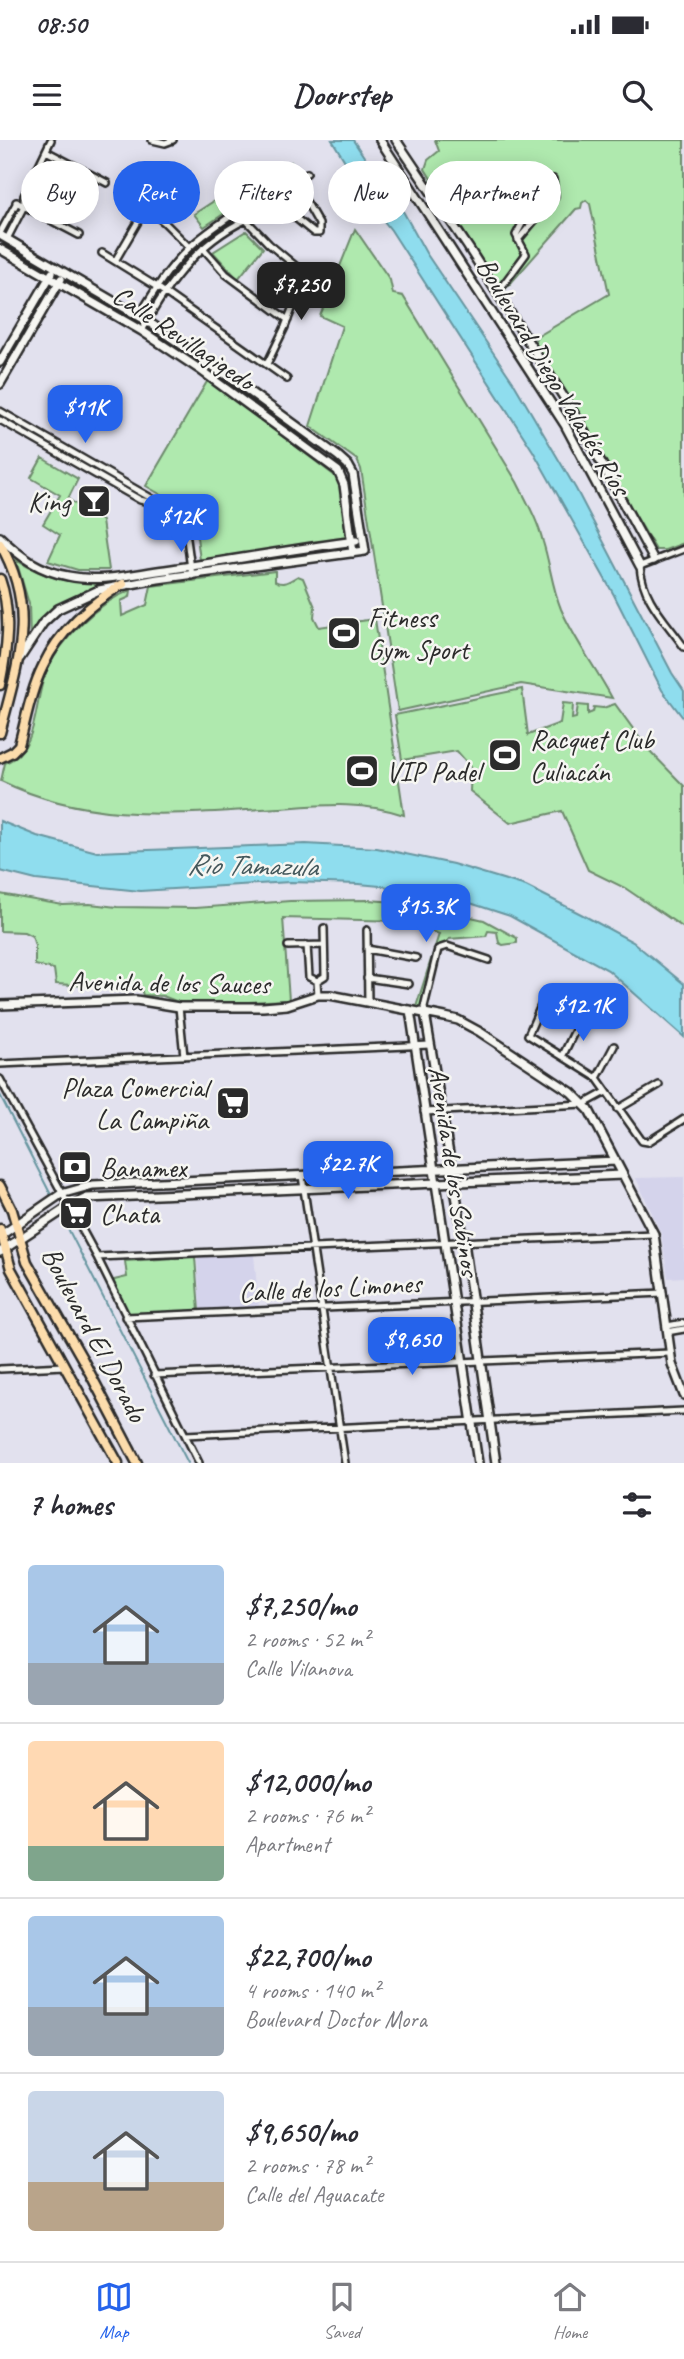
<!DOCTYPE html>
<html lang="en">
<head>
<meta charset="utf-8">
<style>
	:root { --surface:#fff; --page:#f7f7f7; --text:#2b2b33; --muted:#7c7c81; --line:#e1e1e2; --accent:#2563eb }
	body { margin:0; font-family:Caveat,sans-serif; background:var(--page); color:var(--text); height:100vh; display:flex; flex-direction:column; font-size:26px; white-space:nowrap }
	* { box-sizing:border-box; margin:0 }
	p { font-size:23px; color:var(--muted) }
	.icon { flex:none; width:38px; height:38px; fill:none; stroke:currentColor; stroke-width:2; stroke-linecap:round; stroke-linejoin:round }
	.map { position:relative; height:1323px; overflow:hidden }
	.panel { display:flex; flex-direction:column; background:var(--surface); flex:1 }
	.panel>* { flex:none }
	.banner { position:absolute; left:21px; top:21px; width:642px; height:63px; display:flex; gap:14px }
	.price { position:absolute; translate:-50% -60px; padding:0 16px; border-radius:14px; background:var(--accent); color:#fff; font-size:23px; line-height:46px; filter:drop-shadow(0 2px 4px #0008) }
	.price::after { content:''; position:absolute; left:50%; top:42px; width:21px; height:16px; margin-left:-10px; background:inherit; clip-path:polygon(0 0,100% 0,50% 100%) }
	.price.current { background:#222; color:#fff }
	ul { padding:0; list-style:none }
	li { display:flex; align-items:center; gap:21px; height:175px; padding:0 28px }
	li+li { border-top:2px solid var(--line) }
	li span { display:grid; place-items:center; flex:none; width:196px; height:140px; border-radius:7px; color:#555 }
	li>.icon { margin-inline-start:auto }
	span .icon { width:84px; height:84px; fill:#fffc; stroke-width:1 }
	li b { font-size:30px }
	h2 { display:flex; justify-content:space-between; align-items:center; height:84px; padding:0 28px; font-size:30px }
	.tag { padding:0 24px; border-radius:32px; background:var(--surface); box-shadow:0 4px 18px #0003; font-size:24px; line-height:63px }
	.tag.current { background:var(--accent); color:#fff }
	.status { display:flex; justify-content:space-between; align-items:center; height:49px; padding:0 35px; background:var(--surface); direction:ltr }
	.status svg { height:19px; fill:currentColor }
	header { display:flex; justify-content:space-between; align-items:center; height:91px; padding:0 28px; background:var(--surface); font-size:32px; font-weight:700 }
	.menu { display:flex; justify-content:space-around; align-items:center; height:98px; border-top:2px solid var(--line); background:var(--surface); font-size:19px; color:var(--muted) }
	.menu a { display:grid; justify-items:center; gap:4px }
	.menu .current { color:var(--accent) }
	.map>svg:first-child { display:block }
</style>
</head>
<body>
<div class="status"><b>08:50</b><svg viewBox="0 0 49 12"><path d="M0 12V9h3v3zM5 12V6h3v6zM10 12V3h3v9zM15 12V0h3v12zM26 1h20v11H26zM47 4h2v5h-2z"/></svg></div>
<header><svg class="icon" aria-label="menu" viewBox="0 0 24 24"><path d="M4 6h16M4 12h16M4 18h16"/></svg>Doorstep<svg class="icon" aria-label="search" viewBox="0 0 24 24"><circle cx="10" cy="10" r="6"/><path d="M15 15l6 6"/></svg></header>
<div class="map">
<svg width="684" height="1323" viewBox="0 0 684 1323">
	<rect width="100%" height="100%" fill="#e2e1ee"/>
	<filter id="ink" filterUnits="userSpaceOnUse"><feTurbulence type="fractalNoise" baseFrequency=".0143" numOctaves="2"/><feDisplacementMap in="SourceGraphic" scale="14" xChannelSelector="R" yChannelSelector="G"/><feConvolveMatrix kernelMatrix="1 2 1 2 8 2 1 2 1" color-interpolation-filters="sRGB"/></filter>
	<g filter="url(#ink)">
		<path fill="#d4d3eb" d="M 684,1037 L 684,1137 L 668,1138 L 661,1093 L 636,1038 Z
			M 197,1115 L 254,1115 L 259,1169 L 200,1170 Z"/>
		<path fill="#afe9ae" stroke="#6d8a6c" stroke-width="2" d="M 435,0 L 684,0 L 684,403 L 665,410 L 656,410 L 537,209 L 535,198 L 609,154 L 590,64 L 586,60 L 582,63 L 581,68 L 576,69 L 502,153 L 425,29 L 428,20 L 439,11 Z
			M 291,22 L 300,35 L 274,51 L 250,60 L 238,71 L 234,67 L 204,87 L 194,74 L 243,42 L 248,46 Z
			M 355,89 L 390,140 L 393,154 L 403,156 L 517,342 C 527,362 538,381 543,402 C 550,424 552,447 561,469 C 575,501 596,528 612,558 L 521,544 L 398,571 L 361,329 L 357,320 L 310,286 L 342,186 L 320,176 Z
			M 246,91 L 263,108 L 238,139 L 213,112 Z
			M 208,240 L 339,339 L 350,398 L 200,420 L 194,374 L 146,346 Z
			M 42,318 L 78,339 L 68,359 L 102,381 L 109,430 L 78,430 L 48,421 L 60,395 L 43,384 L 60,355 L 31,338 Z
			M 16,420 C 60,448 92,444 141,437 L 93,450 L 61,466 L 30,502 L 29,464 Z
			M 275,431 L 275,441 C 284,446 290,441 298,436 L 303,438 L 315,467 L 314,477 L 319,487 L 375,479 L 404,675 C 364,661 323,665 281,668 C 182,673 94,686 1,641 L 5,623 C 40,609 33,563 46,532 C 61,499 97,463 131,450 L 130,457 L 121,461 L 122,476 L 147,465 L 151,446 Z
			M 522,549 L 528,595 L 560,583 L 563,563 L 573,564 L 572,579 L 576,578 L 578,565 L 588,566 L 588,574 L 593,572 L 594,567 L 603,568 L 615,564 L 647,608 L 684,646 L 684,788 L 625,748 L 588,730 L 562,671 L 510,683 L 470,651 L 471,627 L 457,611 L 402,620 L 395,575 Z
			M 0,754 L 63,765 L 90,764 L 117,767 L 195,768 L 290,761 L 368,760 L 411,763 L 484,780 L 517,798 L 517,803 L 503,805 L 499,803 L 497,792 L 488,791 L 486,796 L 449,799 C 433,815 425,846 422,868 L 416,867 L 439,794 L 400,781 L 283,778 L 289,860 L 186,865 L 163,856 L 143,855 L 141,849 L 56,844 L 54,829 L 35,825 L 35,806 L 32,796 L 24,792 L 0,791 Z
			M 195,1117 L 199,1171 L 128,1174 L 110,1141 L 127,1137 L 125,1121 Z"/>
		<path fill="#8fddee" stroke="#6796a0" stroke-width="2" d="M 332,0 L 353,0 L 374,32 L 393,53 L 426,113 L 513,242 L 576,349 L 672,533 L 684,551 L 684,579 L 662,550 L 614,455 L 533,311 L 391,90 L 375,70 Z
			M 0,681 L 37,696 L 97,712 L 306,704 L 377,708 L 453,724 L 526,746 L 581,774 L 633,802 L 684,844 L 684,897 L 608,830 L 510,776 L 433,751 L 359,744 L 290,742 L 140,751 L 36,740 L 0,731 Z"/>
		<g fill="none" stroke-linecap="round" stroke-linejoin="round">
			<path stroke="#6796a0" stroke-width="2" d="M 0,955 L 52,1057
				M 61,1075 L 188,1323"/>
			<g stroke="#2b2b2b" stroke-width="10">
				<path id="street" d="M 152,0 L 165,3 L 173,0
					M 46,11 L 107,43
					M 132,58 L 164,82 L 189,107
					M 271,58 L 314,93 L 319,93 L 319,84 L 295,42
					M 16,62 L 79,95
					M 258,65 L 307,33
					M 246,80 L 269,104 L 304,133 L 304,138 L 285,187 L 267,224
					M 0,93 L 17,62
					M 7,99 L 24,66 L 24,56 L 51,0
					M 203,108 L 226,134 L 288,180
					M 102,113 L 157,147 L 287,239
					M 115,121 L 146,68
					M 497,153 L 526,114 L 516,95 L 545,40 L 553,39 L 555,56 L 518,100
					M 139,176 C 153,153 168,128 188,109 C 206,91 230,78 250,62 L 258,65 L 260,68 L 257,75 C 203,96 168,141 142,191
					M 0,271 L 184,377 L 192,436
					M 0,280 L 140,360 L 152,363 L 156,362
					M 684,409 L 640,426 C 642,459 666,481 684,507
					M 367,790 L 368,863
					M 307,805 L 309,837 L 317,841
					M 288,806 L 324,805
					M 367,809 L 416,818
					M 367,838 L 409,844
					M 318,855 L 317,841 L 325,836 L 324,788
					M 544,859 L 528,895 L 597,938 L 642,1001 L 648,1002 L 684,979
					M 179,867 L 184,916
					M 425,873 L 424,867 L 438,809 L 447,806 L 489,820
					M 563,915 L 580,880
					M 0,924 L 430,905
					M 597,938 L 614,906
					M 0,939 L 97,1117 L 199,1323
					M 618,969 L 659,945
					M 424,972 L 584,964 L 606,952
					M 302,1036 L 345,1323
					M 97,1117 L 654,1094
					M 125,1177 L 663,1153
					M 667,1186 L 684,1183
					M 667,1192 L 684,1189
					M 0,1229 L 65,1226
					M 154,1235 L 670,1213
					M 185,1295 L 684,1271"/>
			</g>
			<g stroke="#2b2b2b" stroke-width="12">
				<path id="secondary" d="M 380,0 L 565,285 L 640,426
					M 396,0 L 468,107 L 577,278 L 654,420
					M 0,95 L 147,181 L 235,241 L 338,316 L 348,325 L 353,334 L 365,411 L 158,439 L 99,450 L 58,469 L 43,483 L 20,518
					M 0,109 L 142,191 L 199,229 L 338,331 L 344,345 L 353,413
					M 0,222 L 52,133
					M 0,244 L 61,139
					M 0,397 C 20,417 40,431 68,436 C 100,443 133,434 165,430 C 228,421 292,409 356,401
					M 0,865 L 136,860 L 179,867 L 263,867 L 287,865 L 318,855 L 330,855 L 445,877 L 458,880 L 480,892 L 571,952 L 589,970 L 654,1094 L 672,1224 L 684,1255
					M 410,870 L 478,1323
					M 425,873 L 464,1102 L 496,1323
					M 0,1096 L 61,1054 L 93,1045 L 616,1021
					M 0,1112 L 68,1067 L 87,1058 L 623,1035"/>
			</g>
			<g stroke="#2b2b2b" stroke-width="13">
				<path id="primary" d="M 0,404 C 39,470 17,526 0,593
					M 0,439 C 12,473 7,510 0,545
					M 0,618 L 12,612 L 19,605 C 26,579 31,550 43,526 C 59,491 91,463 123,444
					M 0,1046 L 12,1070 L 27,1122 L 83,1220 L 137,1323
					M 0,1089 L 11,1129 L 118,1323"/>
			</g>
			<use href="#street" stroke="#f6f6f2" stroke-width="5"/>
			<use href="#secondary" stroke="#f6f6f2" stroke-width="7"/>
			<use href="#primary" stroke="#fcdcac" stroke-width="8"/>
		</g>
	</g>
	<defs>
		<g id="bar-square" transform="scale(1.75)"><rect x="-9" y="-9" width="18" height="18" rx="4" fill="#2b2b2b" stroke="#f6f6f2"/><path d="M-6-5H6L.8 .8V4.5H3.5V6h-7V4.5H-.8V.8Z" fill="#fff"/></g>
		<g id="stadium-square" transform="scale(1.75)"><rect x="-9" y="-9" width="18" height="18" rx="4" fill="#2b2b2b" stroke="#f6f6f2"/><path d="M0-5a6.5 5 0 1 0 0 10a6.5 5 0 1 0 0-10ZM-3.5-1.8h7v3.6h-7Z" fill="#fff"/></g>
		<g id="supermarket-square" transform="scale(1.75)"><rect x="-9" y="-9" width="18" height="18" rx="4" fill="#2b2b2b" stroke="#f6f6f2"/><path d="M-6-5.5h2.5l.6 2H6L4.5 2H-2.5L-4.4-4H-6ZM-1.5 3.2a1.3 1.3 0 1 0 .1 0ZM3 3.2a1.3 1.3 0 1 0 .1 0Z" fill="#fff"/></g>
		<g id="bank-square" transform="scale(1.75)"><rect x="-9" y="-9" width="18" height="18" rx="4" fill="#2b2b2b" stroke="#f6f6f2"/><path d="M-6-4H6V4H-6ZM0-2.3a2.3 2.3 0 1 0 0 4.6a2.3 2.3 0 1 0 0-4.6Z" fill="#fff"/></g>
	</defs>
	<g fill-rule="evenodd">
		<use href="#bar-square" x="94" y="361"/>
		<use href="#stadium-square" x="344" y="493"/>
		<use href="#stadium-square" x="505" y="615"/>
		<use href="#stadium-square" x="362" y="631"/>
		<use href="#supermarket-square" x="233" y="963"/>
		<use href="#bank-square" x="75" y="1027"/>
		<use href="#supermarket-square" x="76" y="1073"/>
	</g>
	<g text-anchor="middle" stroke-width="5" stroke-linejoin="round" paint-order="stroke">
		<g font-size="28" fill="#2b2b2b" stroke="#f6f6f2">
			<text transform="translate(184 197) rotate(34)" y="10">Calle Revillagigedo</text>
			<text transform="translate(554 236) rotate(59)" y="10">Boulevard Diego Valadés Ríos</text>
			<text transform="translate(169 842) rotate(1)" y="10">Avenida de los Sauces</text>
			<text transform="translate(455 1031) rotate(81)" y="10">Avenida de los Sabinos</text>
			<text transform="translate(330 1147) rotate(-3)" y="10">Calle de los Limones</text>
			<text transform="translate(95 1194) rotate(62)" y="10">Boulevard El Dorado</text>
		</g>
		<g font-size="28" fill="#2b2b2b" stroke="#f6f6f2" text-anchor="start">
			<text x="70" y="371" text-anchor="end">King</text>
			<text x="368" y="487">Fitness<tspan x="368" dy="32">Gym Sport</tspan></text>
			<text x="530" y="609">Racquet Club<tspan x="530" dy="32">Culiacán</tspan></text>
			<text x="386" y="641">VIP Padel</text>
			<text x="208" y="957" text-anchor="end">Plaza Comercial<tspan x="208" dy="32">La Campiña</tspan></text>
			<text x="100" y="1037">Banamex</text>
			<text x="100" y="1083">Chata</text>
		</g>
		<g font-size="30" font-style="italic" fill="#44585c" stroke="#f6f6f2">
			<text transform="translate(252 725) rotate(1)" y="10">Río Tamazula</text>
		</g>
	</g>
</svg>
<b class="price current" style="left:301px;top:182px">$7,250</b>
<b class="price" style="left:85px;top:305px">$11K</b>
<b class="price" style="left:181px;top:414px">$12K</b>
<b class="price" style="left:426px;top:804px">$15.3K</b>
<b class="price" style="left:583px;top:903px">$12.1K</b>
<b class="price" style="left:348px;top:1061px">$22.7K</b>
<b class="price" style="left:412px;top:1237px">$9,650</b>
<div class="banner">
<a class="tag">Buy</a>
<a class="tag current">Rent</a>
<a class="tag">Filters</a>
<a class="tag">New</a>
<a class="tag">Apartment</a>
</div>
</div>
<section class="panel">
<h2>7 homes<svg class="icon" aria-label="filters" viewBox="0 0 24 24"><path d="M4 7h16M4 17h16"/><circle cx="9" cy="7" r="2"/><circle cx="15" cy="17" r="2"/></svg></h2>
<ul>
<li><span style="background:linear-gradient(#a9c7e8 70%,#9aa5b1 0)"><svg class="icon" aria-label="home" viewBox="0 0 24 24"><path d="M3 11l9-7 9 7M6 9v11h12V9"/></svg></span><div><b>$7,250/mo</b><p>2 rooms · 52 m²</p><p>Calle Vilanova</p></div></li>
<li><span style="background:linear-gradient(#ffd9b3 75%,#7fa58c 0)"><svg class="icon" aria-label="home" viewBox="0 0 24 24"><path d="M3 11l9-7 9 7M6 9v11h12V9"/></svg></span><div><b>$12,000/mo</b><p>2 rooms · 76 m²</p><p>Apartment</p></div></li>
<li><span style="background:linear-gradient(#a9c7e8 65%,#9aa5b1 0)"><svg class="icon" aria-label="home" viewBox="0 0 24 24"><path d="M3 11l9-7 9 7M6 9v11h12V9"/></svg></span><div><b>$22,700/mo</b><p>4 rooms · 140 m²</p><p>Boulevard Doctor Mora</p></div></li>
<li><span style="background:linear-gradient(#c9d6e8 65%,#b9a48a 0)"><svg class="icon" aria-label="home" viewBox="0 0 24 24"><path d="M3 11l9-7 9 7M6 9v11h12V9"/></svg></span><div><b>$9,650/mo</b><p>2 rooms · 78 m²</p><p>Calle del Aguacate</p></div></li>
</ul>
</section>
<nav class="menu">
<a class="current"><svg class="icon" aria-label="map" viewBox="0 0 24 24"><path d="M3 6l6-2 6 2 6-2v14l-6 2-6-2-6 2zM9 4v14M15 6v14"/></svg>Map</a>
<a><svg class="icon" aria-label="saved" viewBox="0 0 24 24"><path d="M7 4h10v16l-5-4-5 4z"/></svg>Saved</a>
<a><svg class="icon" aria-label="home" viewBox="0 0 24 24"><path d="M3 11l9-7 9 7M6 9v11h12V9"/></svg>Home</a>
</nav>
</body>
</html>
